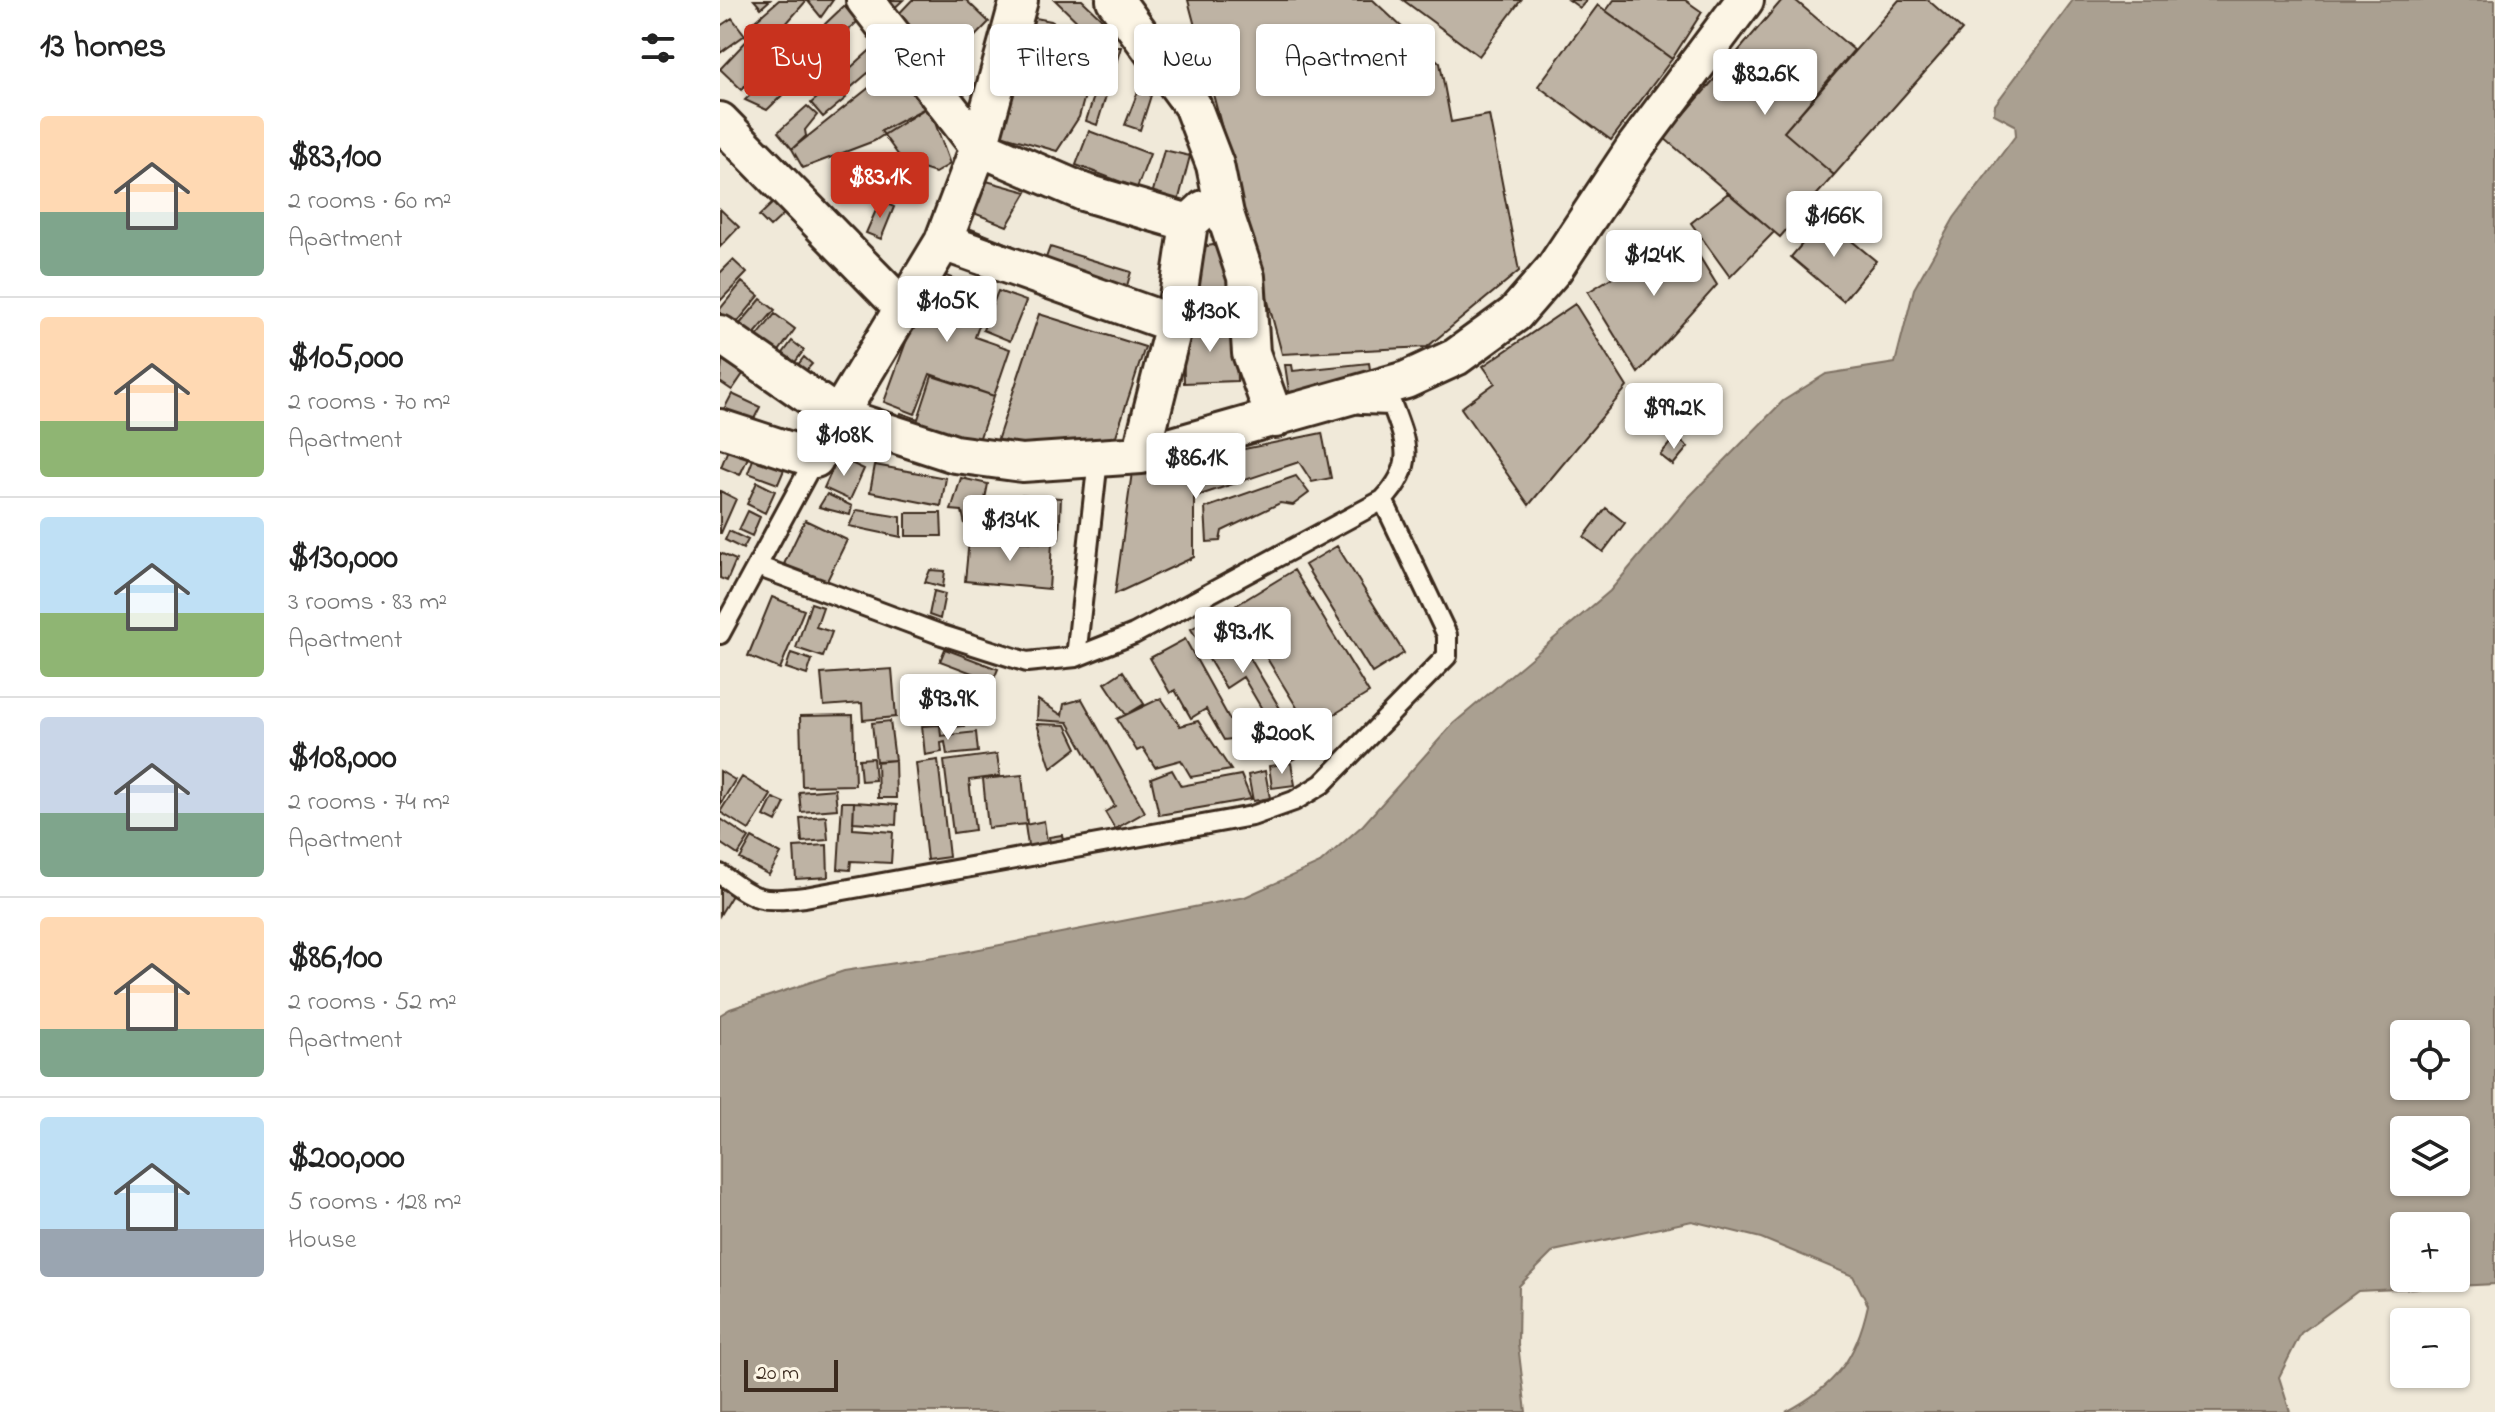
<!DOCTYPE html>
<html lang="en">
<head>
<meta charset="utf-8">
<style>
	:root { --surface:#fff; --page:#f6f6f6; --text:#222; --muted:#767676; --line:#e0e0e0; --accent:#c8321e }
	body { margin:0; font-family:"Indie Flower",sans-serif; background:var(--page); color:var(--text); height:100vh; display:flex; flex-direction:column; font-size:30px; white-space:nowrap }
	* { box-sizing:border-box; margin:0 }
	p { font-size:26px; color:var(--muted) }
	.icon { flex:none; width:44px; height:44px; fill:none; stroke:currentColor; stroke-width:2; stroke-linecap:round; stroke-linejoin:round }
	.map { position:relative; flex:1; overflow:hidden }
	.drawer { display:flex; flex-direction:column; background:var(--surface); width:720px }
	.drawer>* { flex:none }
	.hud { position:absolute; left:24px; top:24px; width:760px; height:72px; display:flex; gap:16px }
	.tools { position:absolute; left:1670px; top:1020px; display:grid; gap:16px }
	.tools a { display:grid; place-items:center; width:80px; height:80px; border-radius:8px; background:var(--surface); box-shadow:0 2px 6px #0004; font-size:40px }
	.scale { position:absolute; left:24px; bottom:20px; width:94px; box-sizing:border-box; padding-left:8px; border:4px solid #3b2a1e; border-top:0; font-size:22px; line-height:28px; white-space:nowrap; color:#3b2a1e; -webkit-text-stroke:6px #fcf5e5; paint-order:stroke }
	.price { position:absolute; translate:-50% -68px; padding:0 18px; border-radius:8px; background:#fff; color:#222; font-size:26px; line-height:52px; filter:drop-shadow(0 2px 4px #0008) }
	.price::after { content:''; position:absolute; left:50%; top:48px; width:24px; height:18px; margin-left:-12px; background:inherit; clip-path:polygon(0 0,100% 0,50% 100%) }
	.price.current { background:var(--accent); color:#fff }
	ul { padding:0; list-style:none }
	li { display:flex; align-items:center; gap:24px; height:200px; padding:0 40px }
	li+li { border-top:2px solid var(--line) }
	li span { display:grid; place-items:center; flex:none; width:224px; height:160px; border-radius:8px; color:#555 }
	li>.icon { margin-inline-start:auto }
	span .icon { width:96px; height:96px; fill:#fffc; stroke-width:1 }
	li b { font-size:34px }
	h2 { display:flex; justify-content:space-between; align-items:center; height:96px; padding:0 40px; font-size:34px }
	.chip { padding:0 28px; border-radius:8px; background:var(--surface); box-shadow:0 2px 6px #0004; font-size:28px; line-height:72px }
	.chip.current { background:var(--accent); color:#fff }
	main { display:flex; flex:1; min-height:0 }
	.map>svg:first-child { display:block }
</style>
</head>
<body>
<main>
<section class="drawer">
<h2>13 homes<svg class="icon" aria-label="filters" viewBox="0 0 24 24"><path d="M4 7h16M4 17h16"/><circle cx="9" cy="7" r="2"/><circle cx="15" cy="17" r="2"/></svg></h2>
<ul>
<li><span style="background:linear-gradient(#ffd9b3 60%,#7fa58c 0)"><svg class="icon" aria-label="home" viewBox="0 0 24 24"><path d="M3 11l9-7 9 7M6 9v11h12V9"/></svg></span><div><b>$83,100</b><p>2 rooms · 60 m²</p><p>Apartment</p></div></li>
<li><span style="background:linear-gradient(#ffd9b3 65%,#8fb573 0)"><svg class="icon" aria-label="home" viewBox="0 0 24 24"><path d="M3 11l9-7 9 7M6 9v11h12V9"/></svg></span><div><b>$105,000</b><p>2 rooms · 70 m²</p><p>Apartment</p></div></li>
<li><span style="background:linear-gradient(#bfe0f5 60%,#8fb573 0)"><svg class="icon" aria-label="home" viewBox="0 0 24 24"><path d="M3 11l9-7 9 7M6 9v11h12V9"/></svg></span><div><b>$130,000</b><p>3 rooms · 83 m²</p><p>Apartment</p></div></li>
<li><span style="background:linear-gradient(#c9d6e8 60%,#7fa58c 0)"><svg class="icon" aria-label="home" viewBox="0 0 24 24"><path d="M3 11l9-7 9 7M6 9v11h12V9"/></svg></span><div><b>$108,000</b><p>2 rooms · 74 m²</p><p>Apartment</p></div></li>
<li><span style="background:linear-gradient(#ffd9b3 70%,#7fa58c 0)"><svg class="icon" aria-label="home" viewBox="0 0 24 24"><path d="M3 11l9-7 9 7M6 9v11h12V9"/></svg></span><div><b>$86,100</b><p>2 rooms · 52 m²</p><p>Apartment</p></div></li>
<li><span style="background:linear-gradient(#bfe0f5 70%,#9aa5b1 0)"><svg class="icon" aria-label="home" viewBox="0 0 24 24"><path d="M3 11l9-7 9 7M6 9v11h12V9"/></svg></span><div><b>$200,000</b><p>5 rooms · 128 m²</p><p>House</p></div></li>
</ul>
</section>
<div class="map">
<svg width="1775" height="1412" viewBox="0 0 1775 1412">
	<rect width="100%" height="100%" fill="#f0e9d9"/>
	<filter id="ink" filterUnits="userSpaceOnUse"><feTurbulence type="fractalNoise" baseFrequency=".0125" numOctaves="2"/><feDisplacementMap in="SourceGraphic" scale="16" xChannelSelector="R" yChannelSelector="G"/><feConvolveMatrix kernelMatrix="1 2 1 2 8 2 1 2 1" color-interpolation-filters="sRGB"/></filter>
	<g filter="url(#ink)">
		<path fill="#aaa091" stroke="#7e7163" stroke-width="2" fill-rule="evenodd" d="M 1353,0 L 1775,0 L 1775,1284 L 1638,1291 L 1581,1333 L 1559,1377 L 1570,1412 L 1066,1412 C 1115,1386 1136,1360 1148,1305 L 1133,1276 L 1041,1238 L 972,1221 L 834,1251 L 799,1286 L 798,1344 L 806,1412 L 0,1412 L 0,1015 L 10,1009 L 124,971 L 239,953 L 525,897 L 600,863 L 643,825 L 733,724 L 890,591 L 966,500 L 1063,401 L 1106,374 L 1175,363 L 1194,289 L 1234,218 L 1296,135 L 1295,125 L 1274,114 L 1275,105 ZM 1684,1034 L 1736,1034 L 1736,1086 L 1684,1086 ZM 1684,1130 L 1736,1130 L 1736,1182 L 1684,1182 ZM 1684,1226 L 1736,1226 L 1736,1278 L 1684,1278 Z"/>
		<path fill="#beb3a4" stroke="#3b2a1e" stroke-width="2" d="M 34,0 L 50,0 L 41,8 Z
			M 59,0 L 87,0 L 57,34 L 70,46 L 57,56 L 43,46 L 27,62 L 30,77 L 22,90 L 0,69 L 34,33 L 29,26 Z
			M 87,0 L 113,0 L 101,17 Z
			M 149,0 L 183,0 L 165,17 Z
			M 192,0 L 246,0 L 269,22 L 222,70 L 171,22 Z
			M 335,0 L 362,0 L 382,19 L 369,33 Z
			M 468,0 L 653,0 L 720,63 L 731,122 L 769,115 L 799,271 L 707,347 L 562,354 Z
			M 683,0 L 801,0 L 759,56 Z
			M 849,0 L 867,0 L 860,8 Z
			M 894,0 L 965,0 L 982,12 L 952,59 L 886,11 Z
			M 1062,0 L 1075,0 L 1134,50 L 1064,132 L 1114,175 L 1060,237 L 944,138 Z
			M 1179,0 L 1208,0 L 1242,30 L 1114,175 L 1064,132 Z
			M 878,5 L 952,59 L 891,140 L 818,86 Z
			M 124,6 L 138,21 L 47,110 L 25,100 Z
			M 305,16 L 331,21 L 378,49 L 359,117 L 337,151 L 267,131 Z
			M 12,18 L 25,35 L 0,53 L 0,26 Z
			M 165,37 L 176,49 L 128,90 L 118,79 Z
			M 390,47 L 401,47 L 377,125 L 366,121 Z
			M 180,63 L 209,106 L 154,141 L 83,168 L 72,149 Z
			M 424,76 L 433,89 L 420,130 L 405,125 Z
			M 114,84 L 126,98 L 103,117 L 91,103 Z
			M 87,106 L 97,115 L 85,130 L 86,136 L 72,149 L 58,132 Z
			M 209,106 L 230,164 L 215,173 L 184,163 L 161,131 Z
			M 369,131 L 430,154 L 417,188 L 356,165 Z
			M 444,150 L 470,156 L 458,202 L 432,195 Z
			M 259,179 L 307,192 L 287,226 L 246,210 Z
			M 1008,193 L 1054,232 L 1010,277 L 971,223 Z
			M 55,201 L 66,212 L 50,227 L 39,216 Z
			M 160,201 L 174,207 L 161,239 L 146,233 Z
			M 0,209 L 19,227 L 0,247 Z
			M 1104,218 L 1156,261 L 1123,301 L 1071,257 Z
			M 241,225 L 292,245 L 286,260 L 235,240 Z
			M 965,233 L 997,285 L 918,373 L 868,292 Z
			M 505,243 L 515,309 L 481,314 L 470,249 Z
			M 330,247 L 411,272 L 402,303 L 320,274 Z
			M 13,260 L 27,273 L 0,301 L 0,273 Z
			M 212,271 L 271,292 L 255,337 L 290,349 L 274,396 L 210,374 L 195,414 L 164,402 Z
			M 22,282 L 39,296 L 15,325 L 0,313 L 0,309 Z
			M 278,291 L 306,301 L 290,341 L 263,330 Z
			M 41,299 L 55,310 L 32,337 L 19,325 Z
			M 855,304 L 907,387 L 809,505 L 741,408 L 775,383 L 763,366 Z
			M 55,314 L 75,329 L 57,354 L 36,338 Z
			M 319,314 L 425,347 L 393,445 L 276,444 Z
			M 515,324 L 517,381 L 464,383 L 463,326 Z
			M 72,341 L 84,350 L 73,365 L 61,356 Z
			M 84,357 L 92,364 L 85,372 L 77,366 Z
			M 2,360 L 23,374 L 12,390 L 0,382 Z
			M 649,363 L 652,382 L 569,392 L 565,365 L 572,365 L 573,371 Z
			M 212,376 L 274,396 L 256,449 L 177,424 L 181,413 L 198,419 Z
			M 12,394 L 40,407 L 31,425 L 3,411 Z
			M 602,433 L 611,478 L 592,482 L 579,462 L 474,497 L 474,557 L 395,594 L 412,472 Z
			M 955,437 L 968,447 L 953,465 L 940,455 Z
			M 11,442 L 31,451 L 20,475 L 1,467 Z
			M 35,454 L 66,465 L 58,484 L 28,473 Z
			M 118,457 L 144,469 L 130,500 L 104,488 Z
			M 155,465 L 226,478 L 221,506 L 150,492 Z
			M 576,476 L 589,493 L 573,505 L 560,503 L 502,531 L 500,541 L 487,542 L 485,508 Z
			M 241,478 L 268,484 L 260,524 L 245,524 L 242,511 L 231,510 Z
			M 37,482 L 55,491 L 45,513 L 27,504 Z
			M 0,491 L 16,499 L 1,533 L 0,533 Z
			M 107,494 L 132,506 L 130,515 L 99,507 Z
			M 291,495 L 341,498 L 339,539 L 287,535 Z
			M 886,508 L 905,523 L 883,552 L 864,537 Z
			M 137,510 L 181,517 L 181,537 L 129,526 Z
			M 28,511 L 40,517 L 32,536 L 19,530 Z
			M 186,513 L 221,513 L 222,536 L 186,536 Z
			M 85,520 L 127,540 L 105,585 L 64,564 Z
			M 9,531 L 28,540 L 23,549 L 5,540 Z
			M 249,540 L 332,543 L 329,589 L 245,581 Z
			M 617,546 L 684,653 L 652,673 L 585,565 Z
			M 0,553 L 16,560 L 7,581 L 0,578 Z
			M 210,570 L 225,571 L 223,587 L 205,582 Z
			M 574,570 L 649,693 L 590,729 L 515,606 Z
			M 214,591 L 225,594 L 220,619 L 209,615 Z
			M 52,597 L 84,610 L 60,669 L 28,656 Z
			M 91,603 L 103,607 L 96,627 L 112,632 L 103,657 L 76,648 Z
			M 502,611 L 586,752 L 572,760 L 523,677 L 506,688 L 471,629 Z
			M 465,639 L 520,738 L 504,740 L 486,709 L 471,718 L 455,690 L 450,693 L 430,658 Z
			M 225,649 L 278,669 L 273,681 L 220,661 Z
			M 71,653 L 92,660 L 87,675 L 66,668 Z
			M 172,669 L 176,717 L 143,720 L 142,703 L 104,706 L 101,674 Z
			M 403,671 L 424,704 L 406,715 L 385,683 Z
			M 238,692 L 242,708 L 227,710 L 223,696 Z
			M 219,696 L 222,720 L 204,722 L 201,698 Z
			M 441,698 L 460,726 L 478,721 L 511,770 L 471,777 L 461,760 L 435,767 L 423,748 L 417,751 L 397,719 Z
			M 362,699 L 425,812 L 395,829 L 385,812 L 395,806 L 348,722 L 317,720 L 318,700 L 342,715 L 344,704 Z
			M 242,711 L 244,726 L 227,728 L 225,713 Z
			M 133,715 L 135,785 L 82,786 L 80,716 Z
			M 170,721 L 175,760 L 156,762 L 152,723 Z
			M 317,724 L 346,725 L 357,748 L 331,768 Z
			M 220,725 L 221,736 L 256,732 L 258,752 L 227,755 L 225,742 L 221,743 L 222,752 L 205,755 L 202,726 Z
			M 277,754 L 280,776 L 249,780 L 255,830 L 233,833 L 224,761 Z
			M 153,758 L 155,780 L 141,781 L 139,759 Z
			M 175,760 L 176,798 L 158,798 L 157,761 Z
			M 218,760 L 229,857 L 207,860 L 196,763 Z
			M 571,763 L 575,785 L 552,788 L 549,766 Z
			M 452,770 L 461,786 L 521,775 L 531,799 L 439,815 L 431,778 Z
			M 0,771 L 15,780 L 0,805 Z
			M 545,771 L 550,798 L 533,801 L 528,775 Z
			M 302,775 L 307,824 L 268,828 L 263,779 Z
			M 22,777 L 51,795 L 29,830 L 0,812 Z
			M 115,789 L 117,809 L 81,812 L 79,792 Z
			M 53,798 L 65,803 L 56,822 L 44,816 Z
			M 122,802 L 134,802 L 133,829 L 173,832 L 171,863 L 131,861 L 130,870 L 118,869 Z
			M 134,802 L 177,805 L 176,825 L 133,822 Z
			M 106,816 L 108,840 L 82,842 L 80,818 Z
			M 1,819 L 29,838 L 18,855 L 0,843 Z
			M 324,821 L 328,848 L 309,852 L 305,825 Z
			M 342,835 L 344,846 L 331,849 L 329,837 Z
			M 32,838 L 61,854 L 49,875 L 20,859 Z
			M 107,845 L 108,877 L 76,879 L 74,847 Z
			M 0,881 L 15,890 L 0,915 Z"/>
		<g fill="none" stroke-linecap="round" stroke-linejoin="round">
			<g stroke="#3b2a1e" stroke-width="24">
				<path id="service" d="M 37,566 L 222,635 L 307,662 L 356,657 L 414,634 L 663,500 C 695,466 688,446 672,405 L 641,404
					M 0,634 L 118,416
					M 356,657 L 378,459
					M 0,874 C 37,901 39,902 85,897 L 532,816 L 574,801 L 602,784 L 727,656 L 727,635 L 663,500"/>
			</g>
			<g stroke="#3b2a1e" stroke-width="42">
				<path id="minor" d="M 145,0 L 259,147 L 363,192 L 469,223
					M 395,0 L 472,105 L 495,165 L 505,214 L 526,277 L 531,353 L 555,419
					M 0,121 L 183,308
					M 223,242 L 454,324
					M 0,334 L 118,416 L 235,454 L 302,463 L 421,455 L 686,380 L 736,357 L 795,314 L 834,269 L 915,147 L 1025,0
					M 118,416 L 223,242 L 259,147 L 299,0
					M 0,428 L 95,459
					M 421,455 L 454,324 L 469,223 L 484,209"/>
			</g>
			<use href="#service" stroke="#fcf5e5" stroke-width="18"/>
			<use href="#minor" stroke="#fcf5e5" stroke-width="36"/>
		</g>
	</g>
</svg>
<div class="tools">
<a><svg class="icon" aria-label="locate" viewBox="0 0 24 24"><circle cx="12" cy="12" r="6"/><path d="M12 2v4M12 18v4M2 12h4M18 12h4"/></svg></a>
<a><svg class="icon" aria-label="layers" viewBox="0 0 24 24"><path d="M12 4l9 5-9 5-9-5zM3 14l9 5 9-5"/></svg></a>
<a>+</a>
<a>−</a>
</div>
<div class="scale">20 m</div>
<b class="price" style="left:1045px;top:117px">$82.6K</b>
<b class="price current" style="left:160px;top:220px">$83.1K</b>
<b class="price" style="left:1114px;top:259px">$166K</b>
<b class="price" style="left:934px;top:298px">$124K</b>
<b class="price" style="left:227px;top:344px">$105K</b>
<b class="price" style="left:490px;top:354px">$130K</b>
<b class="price" style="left:954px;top:451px">$99.2K</b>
<b class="price" style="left:124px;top:478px">$108K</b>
<b class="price" style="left:476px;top:501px">$86.1K</b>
<b class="price" style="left:290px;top:563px">$134K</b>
<b class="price" style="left:523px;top:675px">$93.1K</b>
<b class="price" style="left:228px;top:742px">$93.9K</b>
<b class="price" style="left:562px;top:776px">$200K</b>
<div class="hud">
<a class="chip current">Buy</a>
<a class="chip">Rent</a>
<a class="chip">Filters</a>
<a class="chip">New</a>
<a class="chip">Apartment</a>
</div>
</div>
</main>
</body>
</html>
